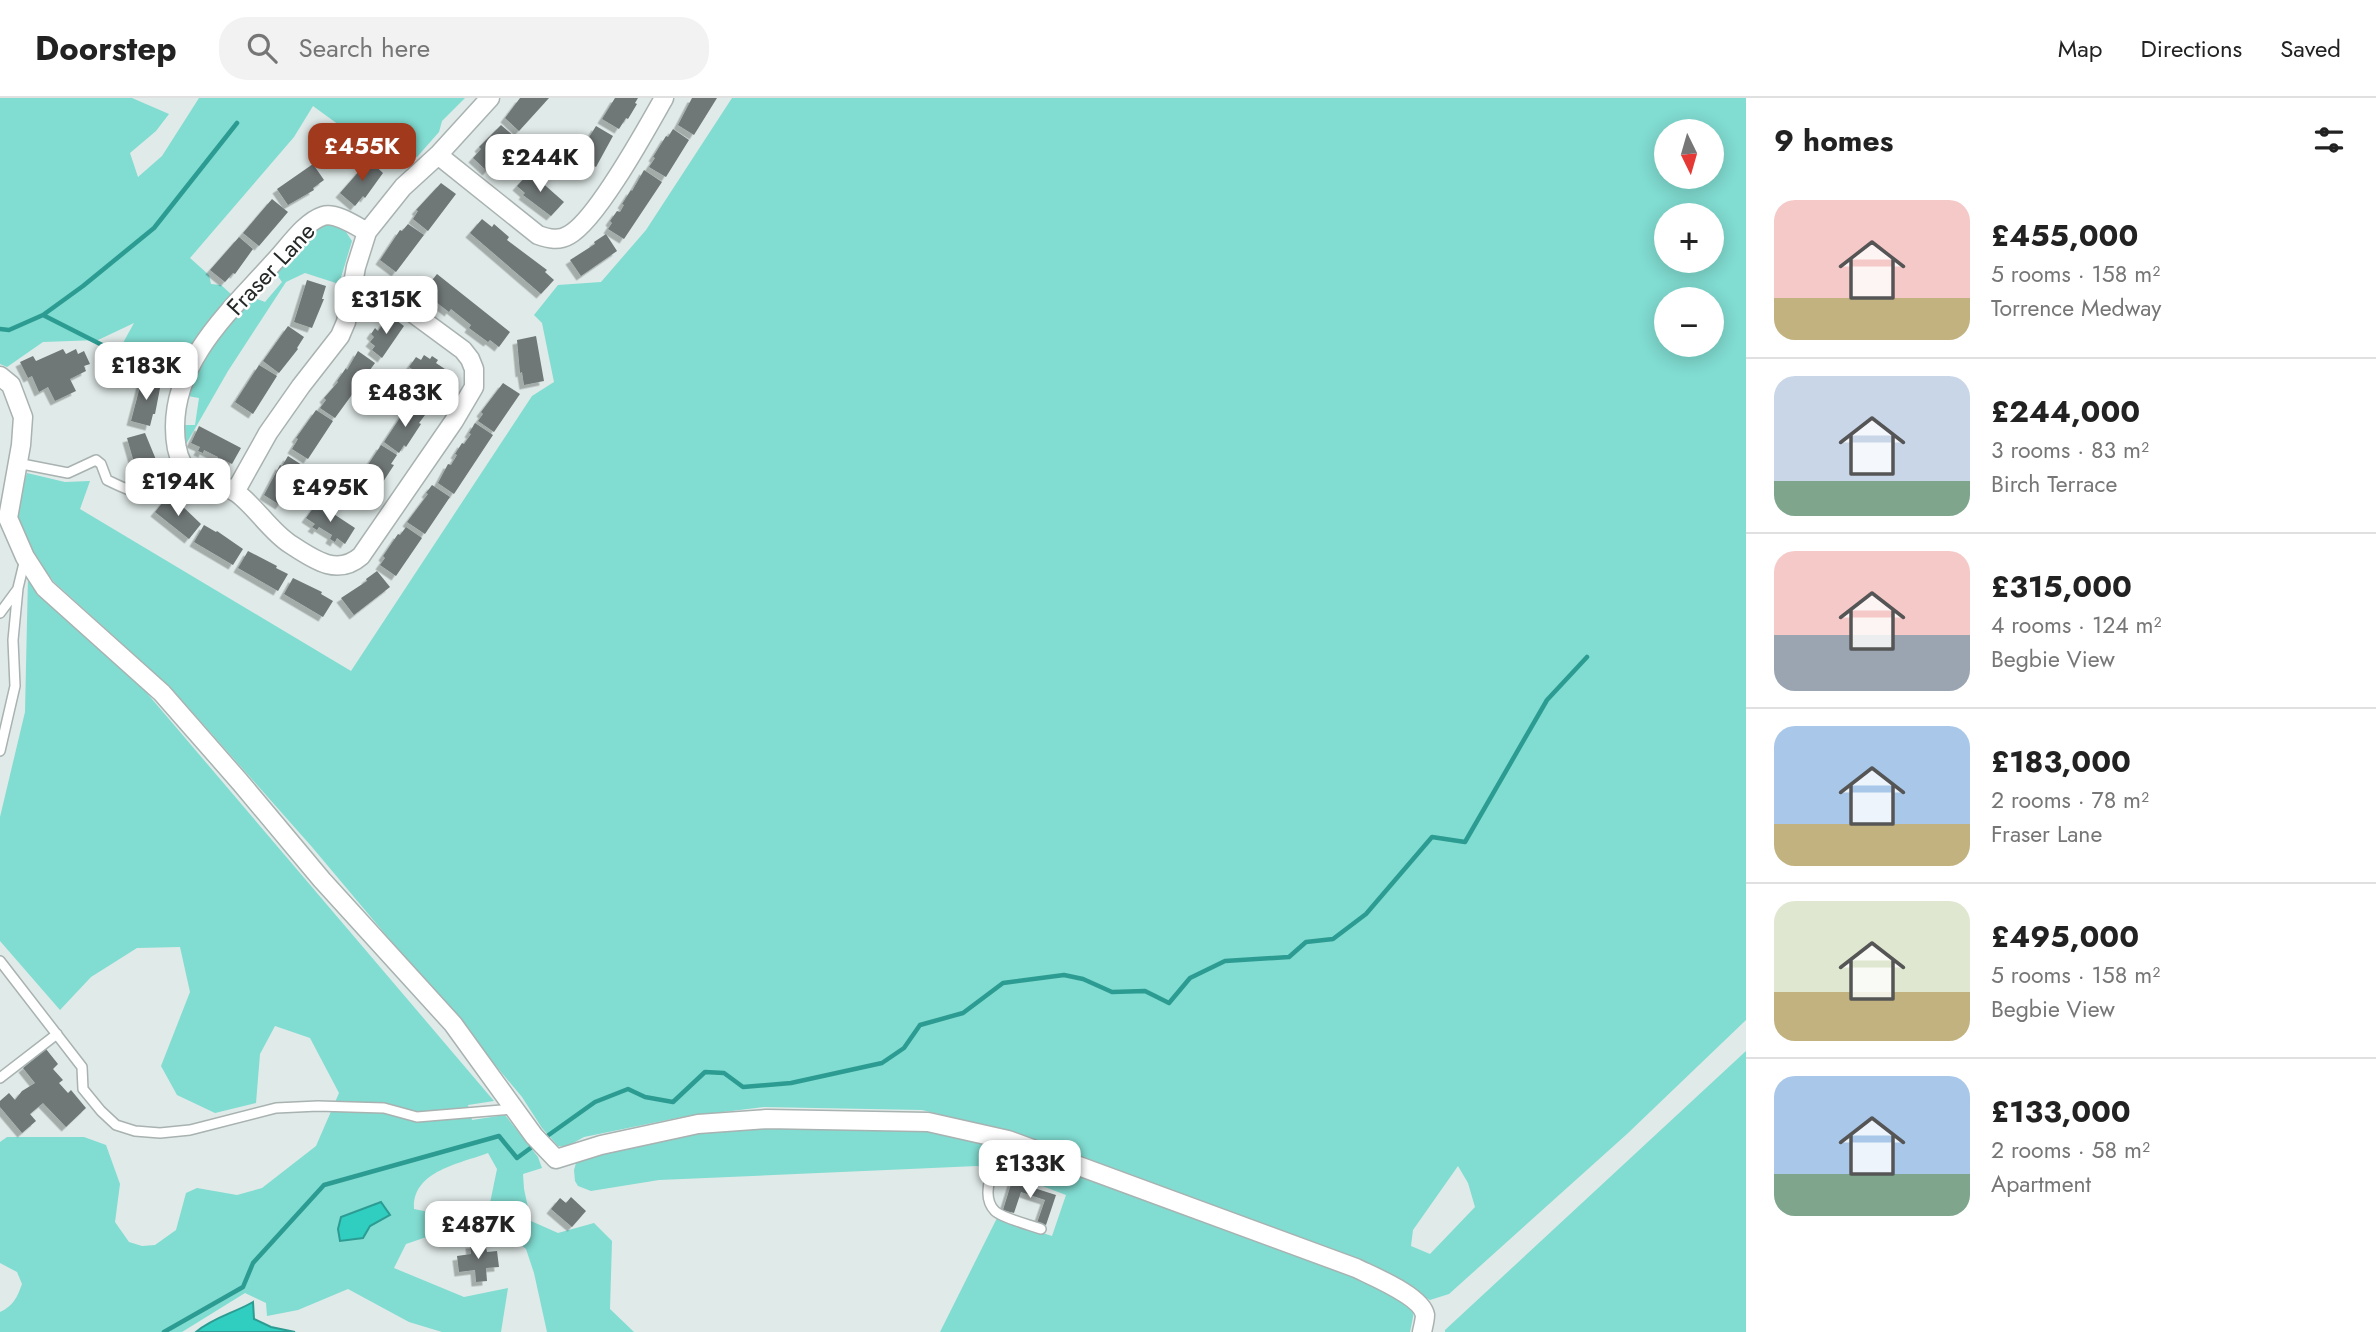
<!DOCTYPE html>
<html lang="en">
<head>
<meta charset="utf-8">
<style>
	:root { --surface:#fff; --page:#f2f2f2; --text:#222; --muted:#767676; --line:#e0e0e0; --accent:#a1391d }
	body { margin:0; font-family:Jost,sans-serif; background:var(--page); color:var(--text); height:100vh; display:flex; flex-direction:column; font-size:26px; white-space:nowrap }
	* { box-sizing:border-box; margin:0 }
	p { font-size:23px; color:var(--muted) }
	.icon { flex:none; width:38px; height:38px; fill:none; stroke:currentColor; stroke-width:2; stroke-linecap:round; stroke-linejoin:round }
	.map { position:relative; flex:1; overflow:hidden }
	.drawer { display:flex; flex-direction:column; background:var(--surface); width:630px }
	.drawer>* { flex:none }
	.needle { width:46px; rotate:175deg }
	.buttons { position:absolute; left:1654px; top:21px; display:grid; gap:14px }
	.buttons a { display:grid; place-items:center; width:70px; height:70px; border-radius:50%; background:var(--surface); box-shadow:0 4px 18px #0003; font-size:35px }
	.price { position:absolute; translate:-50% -60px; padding:0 16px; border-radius:14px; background:#fff; color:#222; font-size:23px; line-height:46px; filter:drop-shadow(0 2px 4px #0008) }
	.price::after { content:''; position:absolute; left:50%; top:42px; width:21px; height:16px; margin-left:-10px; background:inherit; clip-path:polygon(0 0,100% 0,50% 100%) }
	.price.current { background:var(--accent); color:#fff }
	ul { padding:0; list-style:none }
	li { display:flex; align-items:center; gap:21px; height:175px; padding:0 28px }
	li+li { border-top:2px solid var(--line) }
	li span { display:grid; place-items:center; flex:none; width:196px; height:140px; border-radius:21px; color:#555 }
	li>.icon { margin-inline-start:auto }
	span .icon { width:84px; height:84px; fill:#fffc; stroke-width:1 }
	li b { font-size:30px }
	h2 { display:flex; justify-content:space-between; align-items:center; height:84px; padding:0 28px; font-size:30px }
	header { display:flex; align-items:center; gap:42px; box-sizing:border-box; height:98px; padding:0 35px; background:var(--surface); border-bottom:2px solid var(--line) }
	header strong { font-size:33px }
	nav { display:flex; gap:38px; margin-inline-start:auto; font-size:24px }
	.search { width:490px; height:63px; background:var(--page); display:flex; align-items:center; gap:18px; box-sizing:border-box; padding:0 24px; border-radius:28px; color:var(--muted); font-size:26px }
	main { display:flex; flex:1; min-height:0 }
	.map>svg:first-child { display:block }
</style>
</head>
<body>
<header>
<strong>Doorstep</strong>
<div class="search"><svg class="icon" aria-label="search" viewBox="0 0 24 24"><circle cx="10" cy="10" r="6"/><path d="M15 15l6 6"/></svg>Search here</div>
<nav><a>Map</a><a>Directions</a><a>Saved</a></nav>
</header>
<main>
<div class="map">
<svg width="1746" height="1234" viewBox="0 0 1746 1234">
	<defs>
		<filter id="shadow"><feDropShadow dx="-4.5" dy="4.5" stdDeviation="0" flood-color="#0004"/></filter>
	</defs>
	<rect width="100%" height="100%" fill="#e0eae8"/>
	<path fill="#81dcd1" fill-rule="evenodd" d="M 0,0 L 132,0 L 169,16 L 156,33 L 130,55 L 138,79 L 162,58 L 199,0 L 465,0 L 442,23 L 439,34 L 417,59 L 406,60 L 398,70 L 313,8 L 294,39 L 190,160 L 209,177 L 211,186 L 221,187 L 232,197 L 184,261 L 175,284 L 160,281 L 154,275 L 145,278 L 108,272 L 134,225 L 98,242 L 43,244 L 7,269 L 0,266 Z
		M 732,0 L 1746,0 L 1746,922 L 1627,1036 L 1449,1196 L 1430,1202 L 1361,1162 L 1012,1034 L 922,1012 L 764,1009 L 682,1019 L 584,1039 L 566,1049 L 558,1048 L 542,1030 L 522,999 L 312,749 L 171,590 L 54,484 L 21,441 L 12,421 L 27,375 L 65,384 L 90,383 L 80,411 L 351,573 L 532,298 L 554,284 L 542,225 L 534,217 L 558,187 L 601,184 L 646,132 ZM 1666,33 L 1712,33 L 1712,79 L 1666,79 ZM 1666,117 L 1712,117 L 1712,163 L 1666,163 ZM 1666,201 L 1712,201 L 1712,247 L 1666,247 ZM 1458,1068 L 1468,1085 L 1475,1109 L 1430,1156 L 1411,1148 L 1413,1132 Z
		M 330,124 L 346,134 L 352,143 L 339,186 L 305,175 L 286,184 L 228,273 L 185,348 L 182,327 L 195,327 L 199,300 L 188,298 L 191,271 L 252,199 L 265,204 L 282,184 L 275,174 L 317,126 Z
		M 28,478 L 39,496 L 146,594 L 494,1003 L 468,1007 L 472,1022 L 505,1017 L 538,1059 L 542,1070 L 523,1076 L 524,1091 L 531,1123 L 558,1135 L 594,1125 L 612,1143 L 610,1211 L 634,1234 L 547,1234 L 534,1175 L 526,1151 L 495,1126 L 489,1110 L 497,1071 L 488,1055 C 459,1066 412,1073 414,1111 L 444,1117 L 450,1131 L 406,1146 L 394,1170 L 464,1199 L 508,1190 L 501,1234 L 442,1234 L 409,1224 L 348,1191 L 298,1212 L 267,1218 L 266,1205 L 245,1195 L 182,1234 L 0,1234 L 0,1214 C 13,1208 17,1200 22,1186 L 17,1174 L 0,1165 L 0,1044 L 7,1039 L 84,1039 L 106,1047 L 120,1086 L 115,1124 L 129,1144 L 142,1148 L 155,1147 L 176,1132 L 186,1095 L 197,1090 L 237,1097 L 262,1090 L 316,1048 L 339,995 L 310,940 L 275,928 L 260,956 L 256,1005 L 215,1015 L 177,997 L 161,968 L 190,894 L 180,849 L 137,850 L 91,879 L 60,912 L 0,843 L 0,719 L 25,614 Z
		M 1746,953 L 1746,1234 L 1445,1234 L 1445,1232 Z
		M 767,1026 L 924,1030 L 995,1045 L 985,1070 L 977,1068 L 659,1082 L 591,1093 L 578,1088 L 575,1083 L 574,1072 L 576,1065 L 586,1057 L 661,1038 Z
		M 1013,1052 L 1350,1176 L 1400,1201 L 1414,1214 L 1410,1234 L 940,1234 L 997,1120 L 1052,1138 L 1066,1097 L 1003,1073 Z"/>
	<path fill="#2fcec0" stroke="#2c9c92" stroke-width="2" d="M 381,1104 L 390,1117 L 370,1128 L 363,1140 L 340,1143 L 338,1131 L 341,1119 Z
		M 253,1204 L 254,1221 L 271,1229 L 295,1234 L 196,1234 C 212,1220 234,1215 253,1204 Z"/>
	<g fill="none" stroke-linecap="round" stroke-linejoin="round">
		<path stroke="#2c9c92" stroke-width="4.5" d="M 43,217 L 108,250
			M 0,231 L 9,232 L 43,217 L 83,188 L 154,130 L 237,25
			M 543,1041 L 595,1004 L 628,991 L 645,999 L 673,1004 L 705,974 L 724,975 L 743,989 L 791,985 L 882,965 L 904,950 L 920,927 L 963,915 L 1003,885 L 1064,877 L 1083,881 L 1112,894 L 1145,893 L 1169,905 L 1190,880 L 1225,863 L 1289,859 L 1306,844 L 1333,841 L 1366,816 L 1432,739 L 1465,744 L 1547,602 L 1587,559
			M 164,1234 L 243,1189 L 253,1165 L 324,1087 L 499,1038 L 517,1060 L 536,1046"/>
	</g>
	<path fill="#6f7877" filter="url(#shadow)" d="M 520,0 L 549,0 L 519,33 L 505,20 Z
		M 615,0 L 638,0 L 635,5 L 637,6 L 628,21 L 626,20 L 619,31 L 602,21 Z
		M 692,0 L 717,0 L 694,37 L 678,27 Z
		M 501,27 L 516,40 L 487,73 L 473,60 L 481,51 L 479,49 Z
		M 596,28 L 613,38 L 596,69 L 594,68 L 589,75 L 573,65 Z
		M 673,31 L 689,42 L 666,79 L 649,69 L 655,60 L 653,59 L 666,38 L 668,39 Z
		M 369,62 L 383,75 L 365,100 L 363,98 L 355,108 L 340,95 Z
		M 313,66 L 324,82 L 313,90 L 314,92 L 288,107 L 277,91 Z
		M 644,72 L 662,84 L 624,141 L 608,131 L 612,125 L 610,123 L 617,113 L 620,114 L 624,107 L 622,106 L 631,92 L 632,93 Z
		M 530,74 L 564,104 L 551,118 L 523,97 L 525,95 L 517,88 Z
		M 441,85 L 456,96 L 428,133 L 413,121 L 418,113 L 416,112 Z
		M 272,101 L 288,114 L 259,148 L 243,135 Z
		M 482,121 L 492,129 L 494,126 L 509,139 L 507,142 L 547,172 L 545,174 L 554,182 L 541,196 L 470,135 Z
		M 408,126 L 424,137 L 396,174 L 380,162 L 400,132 L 402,133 Z
		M 606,136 L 617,153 L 581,178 L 570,162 L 595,146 L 594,144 Z
		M 239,139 L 253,151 L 235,176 L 233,175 L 225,184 L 210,172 Z
		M 437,176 L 510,234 L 499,249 L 490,242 L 488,244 L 469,230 L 471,227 L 451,211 L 449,214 L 432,201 L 434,199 L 425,191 Z
		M 307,182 L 326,188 L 322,201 L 324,201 L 312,230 L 294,224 Z
		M 389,217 L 404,228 L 382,260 L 372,252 L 375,248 L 370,244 L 374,239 L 371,236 L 375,230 L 378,233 Z
		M 288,228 L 304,239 L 297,250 L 298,251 L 279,275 L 263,263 Z
		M 536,238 L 544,283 L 524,287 L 522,274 L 520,275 L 517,242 Z
		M 63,251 L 66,256 L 76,251 L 78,256 L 84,253 L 90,266 L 84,268 L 86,273 L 70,281 L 76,293 L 55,303 L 48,289 L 39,294 L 32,278 L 28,280 L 20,264 L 33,258 L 36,263 Z
		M 358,253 L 375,265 L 335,320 L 320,310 L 326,302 L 324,300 L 338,284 L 337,283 L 346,270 L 347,272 Z
		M 424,257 L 430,261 L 432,258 L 438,262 L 436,265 L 451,275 L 441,290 L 409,269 L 416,259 L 421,262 Z
		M 259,267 L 277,278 L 253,316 L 235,304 Z
		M 142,281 L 161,285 L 155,316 L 153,316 L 150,328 L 131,323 Z
		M 503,285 L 520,296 L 494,334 L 478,323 L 483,316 L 481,314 Z
		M 409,306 L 425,317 L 419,325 L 421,326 L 406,349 L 404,347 L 399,355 L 384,344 Z
		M 316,312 L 333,323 L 308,361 L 292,351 L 298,341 L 296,340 Z
		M 475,325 L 493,337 L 454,396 L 438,385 L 448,366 L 451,367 L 457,357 L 455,356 L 462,345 L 464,346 L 471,336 L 469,335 Z
		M 199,328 L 241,350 L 232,366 L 224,362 L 222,365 L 216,363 L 218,359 L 204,352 L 203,355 L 198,353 L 200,349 L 191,345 Z
		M 145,335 L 157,364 L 154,365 L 158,377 L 139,382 L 127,340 Z
		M 381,347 L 397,357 L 391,366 L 394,367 L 379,390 L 376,388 L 371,395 L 356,385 Z
		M 288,358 L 305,369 L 280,407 L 264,397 L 280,367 L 282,368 Z
		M 432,387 L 450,399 L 425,436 L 407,424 L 428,396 L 426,395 Z
		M 167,399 L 177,407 L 179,405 L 201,426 L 189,441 L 155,414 Z
		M 317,405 L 355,430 L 345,446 L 337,440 L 335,444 L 330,441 L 332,437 L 319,429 L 317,432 L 312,429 L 315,426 L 306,420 Z
		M 204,427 L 216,434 L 217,433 L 243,451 L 233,467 L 194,444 Z
		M 406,429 L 422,440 L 396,478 L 380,467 L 385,460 L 383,458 L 398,436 L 400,437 Z
		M 248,453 L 277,468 L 276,470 L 288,476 L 278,493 L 238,470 Z
		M 377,473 L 390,489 L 354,517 L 341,500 L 367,483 L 366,481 Z
		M 293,480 L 322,494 L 321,496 L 333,503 L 323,519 L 284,496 Z
		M 46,951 L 58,966 L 53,971 L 63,982 L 59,985 L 68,995 L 71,992 L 86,1010 L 66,1029 L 43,1005 L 30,1016 L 36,1023 L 22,1035 L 0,1009 L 0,1003 L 9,995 L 15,1002 L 22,993 L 35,985 L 23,970 Z
		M 1012,1083 L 1056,1097 L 1046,1127 L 1037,1125 L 1045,1102 L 1021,1094 L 1014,1115 L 1003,1112 Z
		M 571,1099 L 586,1113 L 572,1129 L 551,1111 L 560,1100 L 566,1105 Z
		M 485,1145 L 487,1154 L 497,1153 L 499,1169 L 486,1170 L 487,1183 L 476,1184 L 475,1172 L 459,1174 L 457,1158 L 471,1156 L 470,1146 Z"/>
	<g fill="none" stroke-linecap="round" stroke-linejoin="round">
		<g stroke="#a8b2b0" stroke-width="12">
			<path id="lane" d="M 17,365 L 68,375 L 96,362 L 101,366 L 107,382 C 148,402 151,400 188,374
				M 0,515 L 17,492
				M 0,653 L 15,588 L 13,542 L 18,490 L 25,461
				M 0,863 L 82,969 L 83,991 L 101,1013 L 116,1027 L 135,1033 L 160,1035 L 190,1032 L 276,1010 L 318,1008 L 384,1010 L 417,1019 L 514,1011
				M 0,980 L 57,936
				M 1008,1042 C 998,1060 977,1095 995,1113 C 1002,1120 1030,1127 1041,1131"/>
		</g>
		<g stroke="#a8b2b0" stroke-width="21">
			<path id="street" d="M 438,57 L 538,137 C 549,141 559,143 569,137 C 597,122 647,30 664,0
				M 353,188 L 391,199 L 463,252 L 470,261 L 474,271 L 474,289 L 454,323 L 361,458 C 337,479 313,461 290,446 C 270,433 256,409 237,395 C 219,382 194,387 182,365 C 176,354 175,342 175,329 C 175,261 231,212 273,165 C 287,151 304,124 323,118 C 336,114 356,128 367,134
				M 0,278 L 11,287 L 23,319 L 21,347 L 8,420 L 25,459 L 45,490 L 162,595 L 240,684 L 322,782 L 453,926 L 534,1038 L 556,1061 L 601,1047 L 698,1026 L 767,1021 L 928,1024 L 1008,1042 L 1356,1170 C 1372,1178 1422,1198 1425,1217 C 1425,1222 1423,1229 1422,1234
				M 235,394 L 268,335 L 301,288 L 340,238 L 346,224 L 356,169 L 367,134 L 403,89 L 438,57 L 490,0"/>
		</g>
		<use href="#lane" stroke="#fff" stroke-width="9"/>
		<use href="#street" stroke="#fff" stroke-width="18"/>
	</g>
	<g text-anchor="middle" stroke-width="5" stroke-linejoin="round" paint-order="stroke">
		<g font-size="24" fill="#242827" stroke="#fff">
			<text transform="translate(271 171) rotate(-47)" y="8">Fraser Lane</text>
		</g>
	</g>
</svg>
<div class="buttons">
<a><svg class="needle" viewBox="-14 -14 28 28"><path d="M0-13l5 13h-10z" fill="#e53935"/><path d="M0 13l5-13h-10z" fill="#767676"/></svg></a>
<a>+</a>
<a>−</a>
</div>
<b class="price current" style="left:362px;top:85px">£455K</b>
<b class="price" style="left:540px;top:96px">£244K</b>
<b class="price" style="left:386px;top:238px">£315K</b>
<b class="price" style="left:146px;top:304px">£183K</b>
<b class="price" style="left:405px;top:331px">£483K</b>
<b class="price" style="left:178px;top:420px">£194K</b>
<b class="price" style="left:330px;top:426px">£495K</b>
<b class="price" style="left:1030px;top:1102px">£133K</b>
<b class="price" style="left:478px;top:1163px">£487K</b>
</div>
<section class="drawer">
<h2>9 homes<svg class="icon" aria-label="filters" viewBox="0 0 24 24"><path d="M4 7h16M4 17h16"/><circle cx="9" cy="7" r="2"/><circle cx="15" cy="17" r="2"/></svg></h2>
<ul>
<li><span style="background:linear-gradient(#f6c9c9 70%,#c2b280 0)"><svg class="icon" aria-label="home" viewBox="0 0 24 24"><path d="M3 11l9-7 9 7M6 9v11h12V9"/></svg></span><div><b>£455,000</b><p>5 rooms · 158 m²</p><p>Torrence Medway</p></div></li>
<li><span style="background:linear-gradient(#c9d6e8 75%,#7fa58c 0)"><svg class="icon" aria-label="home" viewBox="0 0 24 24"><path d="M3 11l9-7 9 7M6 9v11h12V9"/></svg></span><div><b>£244,000</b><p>3 rooms · 83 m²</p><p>Birch Terrace</p></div></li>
<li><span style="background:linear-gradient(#f6c9c9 60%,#9aa5b1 0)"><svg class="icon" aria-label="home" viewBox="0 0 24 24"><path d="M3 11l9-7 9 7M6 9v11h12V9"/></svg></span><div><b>£315,000</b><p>4 rooms · 124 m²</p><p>Begbie View</p></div></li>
<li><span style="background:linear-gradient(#a9c7e8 70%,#c2b280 0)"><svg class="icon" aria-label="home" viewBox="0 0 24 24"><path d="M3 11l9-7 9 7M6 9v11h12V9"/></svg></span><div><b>£183,000</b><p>2 rooms · 78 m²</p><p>Fraser Lane</p></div></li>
<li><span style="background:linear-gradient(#dfe7d0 65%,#c2b280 0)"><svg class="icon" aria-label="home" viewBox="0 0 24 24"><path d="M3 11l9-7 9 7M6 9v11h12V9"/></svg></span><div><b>£495,000</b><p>5 rooms · 158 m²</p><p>Begbie View</p></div></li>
<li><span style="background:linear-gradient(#a9c7e8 70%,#7fa58c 0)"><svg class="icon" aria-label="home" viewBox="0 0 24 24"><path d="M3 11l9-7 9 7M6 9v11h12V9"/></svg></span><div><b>£133,000</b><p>2 rooms · 58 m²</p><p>Apartment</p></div></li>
</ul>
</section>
</main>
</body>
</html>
